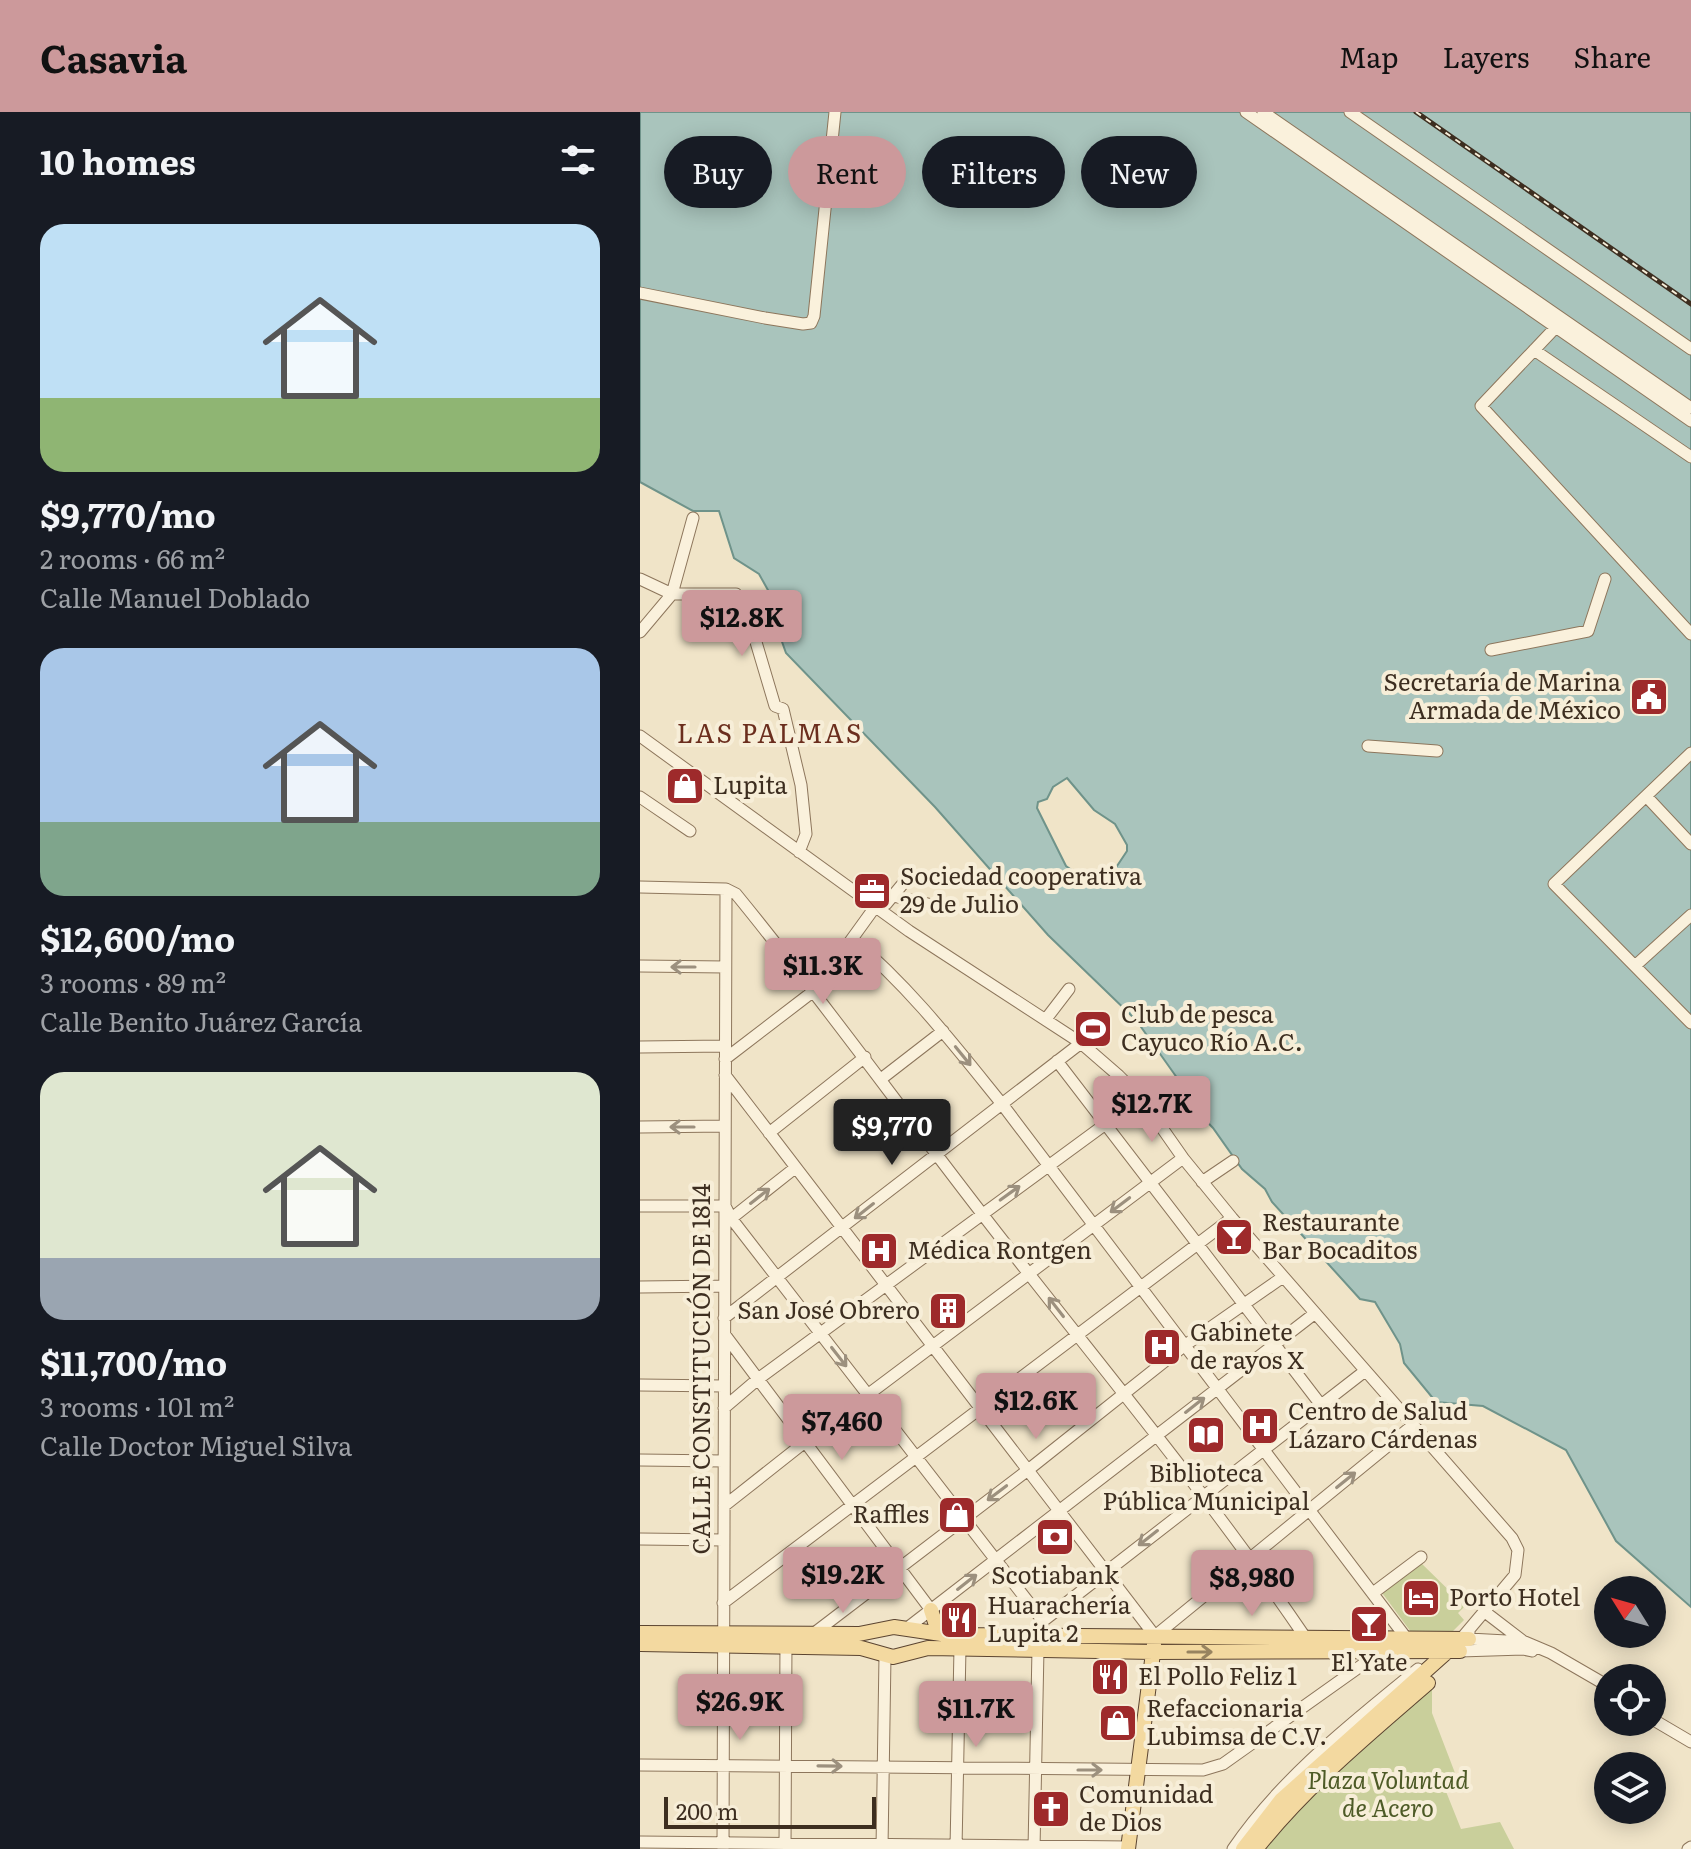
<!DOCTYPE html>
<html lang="en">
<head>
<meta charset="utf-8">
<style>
	:root { --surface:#171b24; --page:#242831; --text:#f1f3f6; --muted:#9ea1a6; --accent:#cc999b }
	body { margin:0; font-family:Literata,serif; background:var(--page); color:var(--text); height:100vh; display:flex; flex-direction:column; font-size:30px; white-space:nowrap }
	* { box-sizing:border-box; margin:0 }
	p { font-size:26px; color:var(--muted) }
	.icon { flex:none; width:44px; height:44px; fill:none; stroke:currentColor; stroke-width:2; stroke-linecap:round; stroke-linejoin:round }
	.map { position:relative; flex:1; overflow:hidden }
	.panel { display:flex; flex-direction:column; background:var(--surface); width:640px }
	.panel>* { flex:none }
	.hud { position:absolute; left:24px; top:24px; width:760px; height:72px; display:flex; gap:16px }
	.needle { width:52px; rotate:307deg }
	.buttons { position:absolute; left:954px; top:1464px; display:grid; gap:16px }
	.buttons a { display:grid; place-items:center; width:72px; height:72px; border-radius:50%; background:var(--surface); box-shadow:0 4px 20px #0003; font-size:40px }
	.scale { position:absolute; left:24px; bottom:20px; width:212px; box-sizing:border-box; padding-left:8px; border:4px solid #3d2e20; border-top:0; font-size:22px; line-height:28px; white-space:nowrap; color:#3d2e20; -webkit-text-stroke:6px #f7eed8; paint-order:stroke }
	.price { position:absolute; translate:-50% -68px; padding:0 18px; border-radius:8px; background:var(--accent); color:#111; font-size:26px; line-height:52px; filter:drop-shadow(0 2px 4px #0008) }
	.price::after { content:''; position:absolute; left:50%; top:48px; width:24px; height:18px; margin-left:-12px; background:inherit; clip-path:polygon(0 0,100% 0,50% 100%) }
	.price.selected { background:#222; color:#fff }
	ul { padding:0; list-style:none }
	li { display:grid; align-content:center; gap:16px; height:424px; padding:0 40px }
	li span { display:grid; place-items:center; height:248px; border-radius:24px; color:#555 }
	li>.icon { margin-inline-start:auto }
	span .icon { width:144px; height:144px; fill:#fffc; stroke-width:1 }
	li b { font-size:34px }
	h2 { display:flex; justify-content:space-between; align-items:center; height:96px; padding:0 40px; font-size:34px }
	.tag { padding:0 28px; border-radius:36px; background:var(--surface); box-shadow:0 4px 20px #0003; font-size:28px; line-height:72px }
	.tag.selected { background:var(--accent); color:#111 }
	header { display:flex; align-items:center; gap:48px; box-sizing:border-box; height:112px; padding:0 40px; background:var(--accent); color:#111 }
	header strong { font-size:38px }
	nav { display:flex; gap:44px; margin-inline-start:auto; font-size:28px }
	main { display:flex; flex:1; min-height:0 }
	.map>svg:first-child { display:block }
</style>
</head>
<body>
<header>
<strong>Casavia</strong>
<nav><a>Map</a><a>Layers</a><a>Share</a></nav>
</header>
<main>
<section class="panel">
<h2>10 homes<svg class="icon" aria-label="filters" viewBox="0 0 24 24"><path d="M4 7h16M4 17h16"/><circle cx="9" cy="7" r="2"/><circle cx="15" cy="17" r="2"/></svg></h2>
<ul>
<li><span style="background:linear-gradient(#bfe0f5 70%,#8fb573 0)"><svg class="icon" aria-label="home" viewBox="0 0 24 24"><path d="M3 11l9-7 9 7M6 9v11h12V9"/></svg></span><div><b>$9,770/mo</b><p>2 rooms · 66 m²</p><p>Calle Manuel Doblado</p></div></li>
<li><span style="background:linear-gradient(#a9c7e8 70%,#7fa58c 0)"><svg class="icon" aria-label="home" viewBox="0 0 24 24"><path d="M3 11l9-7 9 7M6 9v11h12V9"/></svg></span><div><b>$12,600/mo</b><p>3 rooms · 89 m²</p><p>Calle Benito Juárez García</p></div></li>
<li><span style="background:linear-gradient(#dfe7d0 75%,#9aa5b1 0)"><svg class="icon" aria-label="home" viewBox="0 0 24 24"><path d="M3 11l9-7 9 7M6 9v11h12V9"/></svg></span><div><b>$11,700/mo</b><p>3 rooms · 101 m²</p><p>Calle Doctor Miguel Silva</p></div></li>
</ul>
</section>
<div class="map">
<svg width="1051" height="1737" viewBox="0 0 1051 1737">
	<rect width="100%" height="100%" fill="#f0e4c8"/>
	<path fill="#c9cf9b" d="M 779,1449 L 825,1494 L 818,1501 L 824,1508 L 812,1520 L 771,1520 L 740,1478 Z
		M 792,1572 L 792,1601 L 815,1661 L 801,1667 L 821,1717 L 860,1710 L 874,1737 L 623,1737 L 668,1684 Z"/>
	<path fill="#a9c4bc" stroke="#6f938a" stroke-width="2" fill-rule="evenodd" d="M 0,0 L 1051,0 L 1051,1495 L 976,1429 L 926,1338 L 843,1294 L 796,1290 L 764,1251 L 760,1232 L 735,1190 L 720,1187 L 632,1090 L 625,1077 L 602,1057 L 573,1016 L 541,982 L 540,970 L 496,908 L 408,823 L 295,695 L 146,541 L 135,510 L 133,487 L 119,462 L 94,446 L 79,399 L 53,399 L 0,370 ZM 427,666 L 454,698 L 475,712 L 487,733 L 487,739 L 467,769 L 456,775 L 426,754 L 397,696 L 398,690 L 407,687 L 413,675 Z"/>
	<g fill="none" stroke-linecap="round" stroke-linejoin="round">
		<g stroke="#8d765c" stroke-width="13">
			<path id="minor" d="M 606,0 L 1051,309
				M 623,0 L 1051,296
				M 710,0 L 1051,237
				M 0,181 L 125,206 L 163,212 L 171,211 L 174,204 L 195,0
				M 915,216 L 841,294 L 1051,522
				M 894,238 L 1051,345
				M 0,467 L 32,482 L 96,482 L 113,520 L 135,594 L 143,597 L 161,673 L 166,722 L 159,740
				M 0,520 L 32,482 L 53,406
				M 851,538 L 948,519 L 965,467
				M 0,624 L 269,819 L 441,931 L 479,964 L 501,986 L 543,1046 L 592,1106 L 872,1426 L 878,1438 L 875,1463 L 821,1527
				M 728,634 L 797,639
				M 1051,641 L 914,772 L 1051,911
				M 1006,684 L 1051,732
				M 0,685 L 50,719
				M 0,775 L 86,777 L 96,782 C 182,887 260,996 343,1103 C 451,1243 566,1379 665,1525
				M 253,784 L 288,792
				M 212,827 C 269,874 315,934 362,992 L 767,1527
				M 996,853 L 1051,803
				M 0,854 L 85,855
				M 406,907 L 429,877
				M 0,935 L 85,934
				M 85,947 L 175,878 L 235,795 L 246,792 L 271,762
				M 417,949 L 681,1293
				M 85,963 L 515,1524 L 772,1314
				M 241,967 L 303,919
				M 0,1015 L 85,1014
				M 129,1021 L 225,945
				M 562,1070 L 593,1049
				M 0,1094 L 85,1094 L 91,1106 L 403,1509 L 403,1524 L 398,1537 L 394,1737
				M 88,1109 L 155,1056
				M 0,1175 L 84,1174
				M 84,1206 L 441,931
				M 85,1223 L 291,1498
				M 0,1273 L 84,1274
				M 84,1296 L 118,1267 L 501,986
				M 0,1348 L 84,1349
				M 84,1394 L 165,1330 L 543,1046
				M 0,1427 L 84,1428
				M 733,1481 L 781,1445
				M 83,1491 L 592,1106
				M 845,1500 L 884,1530
				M 403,1509 L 725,1259
				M 266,1517 L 674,1202
				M 829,1519 L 829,1527 L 885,1530 L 911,1541 L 968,1574
				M 173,1522 L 388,1358 L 544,1234 L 643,1165
				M 820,1539 L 883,1537 L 892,1539
				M 1012,1607 L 1051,1630
				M 0,1653 L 563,1658 L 583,1652 L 739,1541
				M 0,1730 L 488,1735
				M 242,1736 L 245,1544
				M 316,1736 L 320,1536
				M 83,1737 L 86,777
				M 145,1737 L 146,1527
				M 593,1737 C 642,1665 712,1611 778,1557
				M 1048,1737 L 1051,1735"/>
		</g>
		<g stroke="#5b4430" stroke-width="16">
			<path id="major" d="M 291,1498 L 296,1513 L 308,1522
				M 0,1521 L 219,1522 L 254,1515 L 308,1523 L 829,1527
				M 0,1532 L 221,1536 L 253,1545 L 288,1536 L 513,1540 L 820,1539
				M 488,1737 L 514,1533
				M 603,1737 L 641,1688 L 809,1538
				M 616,1737 C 666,1674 728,1623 788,1571"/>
		</g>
		<use href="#minor" stroke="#faf1dc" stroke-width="11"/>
		<use href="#major" stroke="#f3d9a0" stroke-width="14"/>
		<g stroke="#3d2e20" stroke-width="5">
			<path id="rail" d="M 776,0 L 1051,192"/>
		</g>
		<use href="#rail" stroke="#f7eed8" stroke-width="2" stroke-dasharray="6" stroke-linecap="butt"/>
	</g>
	<defs><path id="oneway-shaft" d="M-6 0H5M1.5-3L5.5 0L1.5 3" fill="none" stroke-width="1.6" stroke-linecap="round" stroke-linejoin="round" transform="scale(2)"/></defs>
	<g stroke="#9c907e">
		<use href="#oneway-shaft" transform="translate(43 855) rotate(-180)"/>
		<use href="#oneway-shaft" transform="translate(323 944) rotate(51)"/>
		<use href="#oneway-shaft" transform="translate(42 1015) rotate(180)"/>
		<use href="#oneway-shaft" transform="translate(370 1081) rotate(-36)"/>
		<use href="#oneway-shaft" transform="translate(120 1084) rotate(-38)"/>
		<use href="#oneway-shaft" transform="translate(480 1093) rotate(143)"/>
		<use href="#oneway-shaft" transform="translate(224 1099) rotate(142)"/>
		<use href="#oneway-shaft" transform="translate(416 1195) rotate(-128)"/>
		<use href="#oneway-shaft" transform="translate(199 1245) rotate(52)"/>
		<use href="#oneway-shaft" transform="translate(555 1293) rotate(-38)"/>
		<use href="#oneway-shaft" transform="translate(706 1368) rotate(-39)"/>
		<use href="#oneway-shaft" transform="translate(357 1381) rotate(143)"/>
		<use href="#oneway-shaft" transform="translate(508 1426) rotate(142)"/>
		<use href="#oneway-shaft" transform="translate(327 1470) rotate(-38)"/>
		<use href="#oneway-shaft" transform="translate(190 1654) rotate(1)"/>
		<use href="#oneway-shaft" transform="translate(450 1658)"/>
	</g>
	<use stroke="#988460" href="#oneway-shaft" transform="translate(560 1540)"/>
	<defs>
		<g id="civic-square" transform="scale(2)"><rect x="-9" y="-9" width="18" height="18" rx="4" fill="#9e2a2b" stroke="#f7eed8"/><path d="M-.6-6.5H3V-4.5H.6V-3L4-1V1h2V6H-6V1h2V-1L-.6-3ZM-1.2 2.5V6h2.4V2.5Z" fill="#fff"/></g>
		<g id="shop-square" transform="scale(2)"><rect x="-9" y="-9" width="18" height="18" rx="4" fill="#9e2a2b" stroke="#f7eed8"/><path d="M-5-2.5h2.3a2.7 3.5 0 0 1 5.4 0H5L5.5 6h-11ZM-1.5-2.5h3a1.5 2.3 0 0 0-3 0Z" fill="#fff"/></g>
		<g id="office-square" transform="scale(2)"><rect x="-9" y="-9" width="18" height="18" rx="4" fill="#9e2a2b" stroke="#f7eed8"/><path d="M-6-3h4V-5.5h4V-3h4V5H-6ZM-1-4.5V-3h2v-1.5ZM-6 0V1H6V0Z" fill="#fff"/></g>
		<g id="stadium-square" transform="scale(2)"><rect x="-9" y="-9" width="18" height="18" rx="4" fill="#9e2a2b" stroke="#f7eed8"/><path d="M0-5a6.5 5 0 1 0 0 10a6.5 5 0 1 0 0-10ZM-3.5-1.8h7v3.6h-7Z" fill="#fff"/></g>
		<g id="bar-square" transform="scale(2)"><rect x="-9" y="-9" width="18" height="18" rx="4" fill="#9e2a2b" stroke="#f7eed8"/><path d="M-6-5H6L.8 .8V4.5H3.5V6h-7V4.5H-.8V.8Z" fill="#fff"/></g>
		<g id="hospital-square" transform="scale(2)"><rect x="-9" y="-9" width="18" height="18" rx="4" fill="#9e2a2b" stroke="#f7eed8"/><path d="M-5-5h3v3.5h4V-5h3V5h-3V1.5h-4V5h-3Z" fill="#fff"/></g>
		<g id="building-square" transform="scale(2)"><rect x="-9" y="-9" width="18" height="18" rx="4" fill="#9e2a2b" stroke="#f7eed8"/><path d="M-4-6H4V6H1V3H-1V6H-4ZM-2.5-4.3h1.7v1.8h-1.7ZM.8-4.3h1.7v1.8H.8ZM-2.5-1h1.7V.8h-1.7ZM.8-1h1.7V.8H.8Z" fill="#fff"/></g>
		<g id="library-square" transform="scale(2)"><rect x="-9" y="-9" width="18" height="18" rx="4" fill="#9e2a2b" stroke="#f7eed8"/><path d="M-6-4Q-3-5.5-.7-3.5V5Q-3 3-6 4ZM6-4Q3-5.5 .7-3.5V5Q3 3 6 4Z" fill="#fff"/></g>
		<g id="bank-square" transform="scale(2)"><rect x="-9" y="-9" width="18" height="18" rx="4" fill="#9e2a2b" stroke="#f7eed8"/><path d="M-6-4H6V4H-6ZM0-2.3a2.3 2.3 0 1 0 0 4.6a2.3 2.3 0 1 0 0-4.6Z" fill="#fff"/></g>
		<g id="hotel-square" transform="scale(2)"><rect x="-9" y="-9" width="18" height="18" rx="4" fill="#9e2a2b" stroke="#f7eed8"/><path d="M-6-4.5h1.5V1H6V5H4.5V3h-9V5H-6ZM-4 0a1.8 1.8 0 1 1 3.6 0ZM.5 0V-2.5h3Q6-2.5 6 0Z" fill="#fff"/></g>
		<g id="restaurant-square" transform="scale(2)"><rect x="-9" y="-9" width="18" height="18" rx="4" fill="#9e2a2b" stroke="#f7eed8"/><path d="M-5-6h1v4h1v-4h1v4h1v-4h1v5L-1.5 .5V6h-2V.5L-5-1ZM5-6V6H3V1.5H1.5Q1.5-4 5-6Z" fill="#fff"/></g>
		<g id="church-square" transform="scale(2)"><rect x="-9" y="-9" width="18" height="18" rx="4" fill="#9e2a2b" stroke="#f7eed8"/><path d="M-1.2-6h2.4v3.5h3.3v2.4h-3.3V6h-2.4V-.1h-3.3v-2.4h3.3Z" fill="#fff"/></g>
	</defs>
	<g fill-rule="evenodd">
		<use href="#civic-square" x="1009" y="585"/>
		<use href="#shop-square" x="45" y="674"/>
		<use href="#office-square" x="232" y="779"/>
		<use href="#stadium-square" x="453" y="917"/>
		<use href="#bar-square" x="594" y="1125"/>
		<use href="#hospital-square" x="239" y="1139"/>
		<use href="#building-square" x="308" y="1199"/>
		<use href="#hospital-square" x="522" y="1235"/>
		<use href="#hospital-square" x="620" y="1314"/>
		<use href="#library-square" x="566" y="1323"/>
		<use href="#shop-square" x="317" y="1403"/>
		<use href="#bank-square" x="415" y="1425"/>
		<use href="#hotel-square" x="781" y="1486"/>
		<use href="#restaurant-square" x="319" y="1508"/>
		<use href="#bar-square" x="729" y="1512"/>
		<use href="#restaurant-square" x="470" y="1565"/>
		<use href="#shop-square" x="478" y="1611"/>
		<use href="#church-square" x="411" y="1697"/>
	</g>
	<g text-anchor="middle" stroke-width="8" stroke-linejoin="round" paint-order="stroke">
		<g font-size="24" fill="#3d2e20" stroke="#f7eed8" text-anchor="start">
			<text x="981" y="579" text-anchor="end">Secretaría de Marina<tspan x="981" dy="28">Armada de México</tspan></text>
			<text x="73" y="682">Lupita</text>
			<text x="260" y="773">Sociedad cooperativa<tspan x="260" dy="28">29 de Julio</tspan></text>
			<text x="481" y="911">Club de pesca<tspan x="481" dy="28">Cayuco Río A.C.</tspan></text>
			<text x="622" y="1119">Restaurante<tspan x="622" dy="28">Bar Bocaditos</tspan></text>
			<text x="267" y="1147">Médica Rontgen</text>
			<text x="280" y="1207" text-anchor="end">San José Obrero</text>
			<text x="550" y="1229">Gabinete<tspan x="550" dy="28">de rayos X</tspan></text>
			<text x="648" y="1308">Centro de Salud<tspan x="648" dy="28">Lázaro Cárdenas</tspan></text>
			<text x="566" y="1370" text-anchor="middle">Biblioteca<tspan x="566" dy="28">Pública Municipal</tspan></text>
			<text x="289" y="1411" text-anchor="end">Raffles</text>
			<text x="415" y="1472" text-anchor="middle">Scotiabank</text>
			<text x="809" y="1494">Porto Hotel</text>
			<text x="347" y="1502">Huarachería<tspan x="347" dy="28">Lupita 2</tspan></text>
			<text x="729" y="1559" text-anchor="middle">El Yate</text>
			<text x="498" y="1573">El Pollo Feliz 1</text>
			<text x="506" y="1605">Refaccionaria<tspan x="506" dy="28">Lubimsa de C.V.</tspan></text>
			<text x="439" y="1691">Comunidad<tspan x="439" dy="28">de Dios</tspan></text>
		</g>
		<g font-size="24" fill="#3d2e20" stroke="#f7eed8">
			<text transform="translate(62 1257) rotate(-90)" y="8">CALLE CONSTITUCIÓN DE 1814</text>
		</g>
		<g font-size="24" font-style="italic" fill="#4d5a26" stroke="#f7eed8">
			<text x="748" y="1677">Plaza Voluntad<tspan x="748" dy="28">de Acero</tspan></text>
		</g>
		<g font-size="26" letter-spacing="2" fill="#6b2e1e" stroke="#f7eed8">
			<text x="130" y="631">LAS PALMAS</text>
		</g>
	</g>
</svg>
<div class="buttons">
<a><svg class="needle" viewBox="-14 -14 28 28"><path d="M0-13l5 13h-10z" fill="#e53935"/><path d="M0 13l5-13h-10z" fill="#9ea1a6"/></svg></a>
<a><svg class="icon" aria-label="locate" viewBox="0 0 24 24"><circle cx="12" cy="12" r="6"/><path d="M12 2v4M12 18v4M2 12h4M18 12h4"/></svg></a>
<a><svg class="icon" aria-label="layers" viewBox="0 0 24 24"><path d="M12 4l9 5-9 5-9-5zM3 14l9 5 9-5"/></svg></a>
</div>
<div class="scale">200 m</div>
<b class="price" style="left:102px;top:546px">$12.8K</b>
<b class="price" style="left:183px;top:894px">$11.3K</b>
<b class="price" style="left:512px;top:1032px">$12.7K</b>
<b class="price selected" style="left:252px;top:1055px">$9,770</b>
<b class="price" style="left:396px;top:1329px">$12.6K</b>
<b class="price" style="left:202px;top:1350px">$7,460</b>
<b class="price" style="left:203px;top:1503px">$19.2K</b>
<b class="price" style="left:612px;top:1506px">$8,980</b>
<b class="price" style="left:100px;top:1630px">$26.9K</b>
<b class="price" style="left:336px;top:1637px">$11.7K</b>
<div class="hud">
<a class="tag">Buy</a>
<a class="tag selected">Rent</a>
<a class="tag">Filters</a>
<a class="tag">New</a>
</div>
</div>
</main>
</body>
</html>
